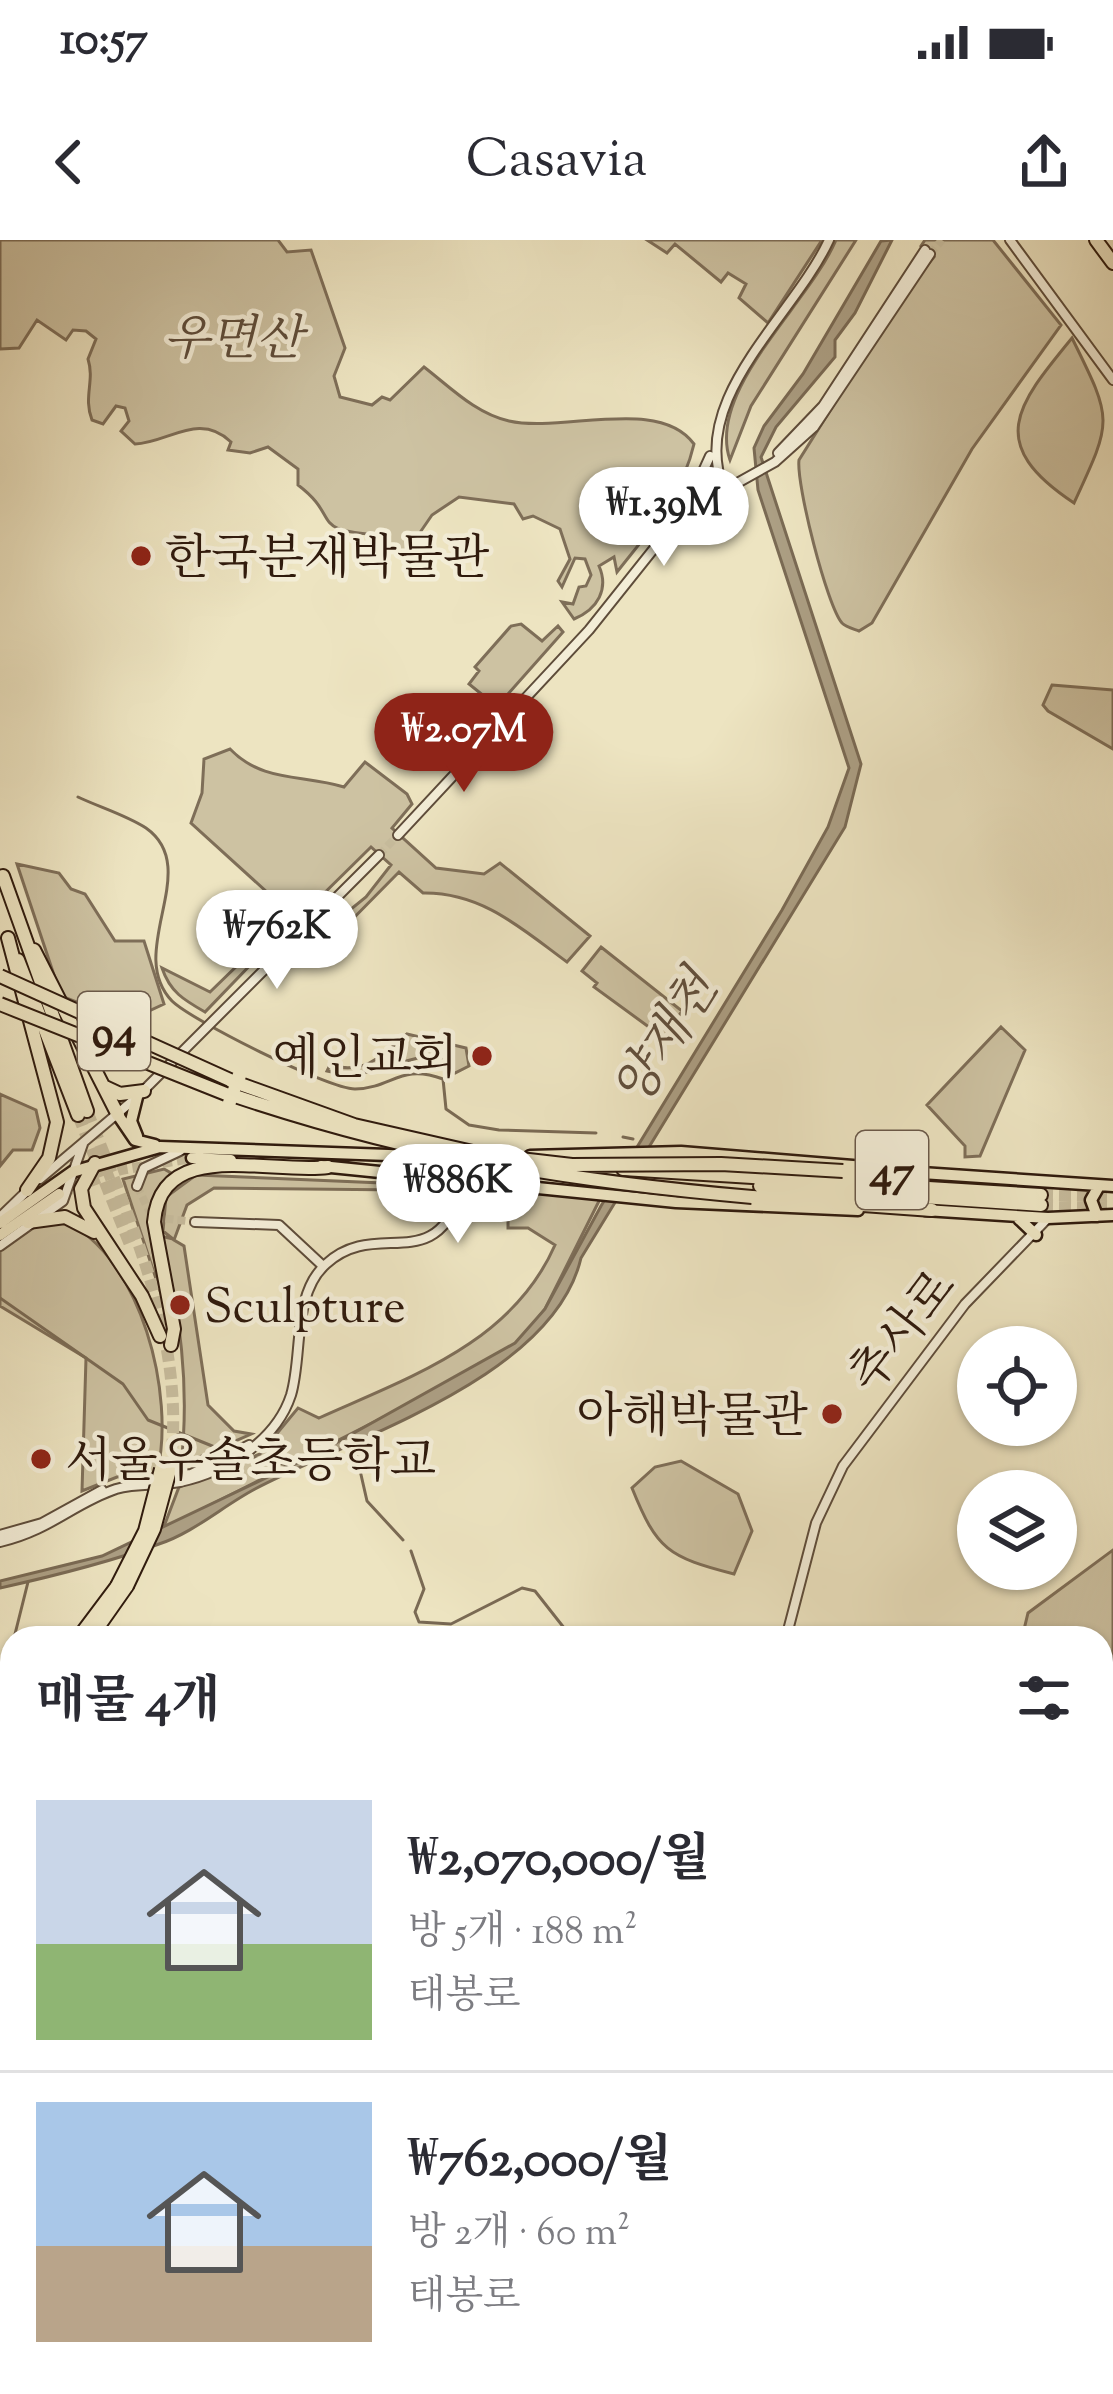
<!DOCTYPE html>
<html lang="ko">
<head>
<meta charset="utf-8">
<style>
	:root { --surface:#fff; --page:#f7f7f7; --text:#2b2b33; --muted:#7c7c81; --line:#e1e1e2; --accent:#8f2418 }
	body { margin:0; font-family:"Sorts Mill Goudy","Noto Serif KR",serif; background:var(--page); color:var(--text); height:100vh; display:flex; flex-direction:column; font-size:45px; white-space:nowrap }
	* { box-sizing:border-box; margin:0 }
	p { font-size:39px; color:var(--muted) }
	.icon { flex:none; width:66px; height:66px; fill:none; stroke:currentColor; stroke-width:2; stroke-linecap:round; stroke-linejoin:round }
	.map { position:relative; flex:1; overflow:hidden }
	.drawer { position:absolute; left:0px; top:1386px; width:1113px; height:768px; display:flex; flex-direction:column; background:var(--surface); border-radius:36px 36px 0 0; box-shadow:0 3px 9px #0004 }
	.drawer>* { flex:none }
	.buttons { position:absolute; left:957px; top:1086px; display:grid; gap:24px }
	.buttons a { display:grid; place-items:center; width:120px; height:120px; border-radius:50%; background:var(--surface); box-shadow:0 3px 9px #0004; font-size:60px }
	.price { position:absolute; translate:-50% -102px; padding:0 27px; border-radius:42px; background:#fff; color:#222; font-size:39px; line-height:78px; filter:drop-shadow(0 3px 6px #0008) }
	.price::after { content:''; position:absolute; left:50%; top:72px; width:36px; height:27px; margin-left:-18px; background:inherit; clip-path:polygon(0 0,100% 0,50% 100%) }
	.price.current { background:var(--accent); color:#fff }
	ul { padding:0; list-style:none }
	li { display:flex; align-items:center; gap:36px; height:300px; padding:0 36px }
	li+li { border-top:3px solid var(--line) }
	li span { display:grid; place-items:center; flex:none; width:336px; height:240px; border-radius:0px; color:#555 }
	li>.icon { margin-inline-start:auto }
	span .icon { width:144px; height:144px; fill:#fffc; stroke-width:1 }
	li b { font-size:51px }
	h2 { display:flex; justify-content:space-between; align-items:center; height:144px; padding:0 36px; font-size:51px }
	.status { display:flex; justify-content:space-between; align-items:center; height:84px; padding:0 60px; background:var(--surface); direction:ltr }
	.status svg { height:33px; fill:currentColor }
	header { display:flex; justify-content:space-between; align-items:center; height:156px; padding:0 36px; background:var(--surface); font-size:54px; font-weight:600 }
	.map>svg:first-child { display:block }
</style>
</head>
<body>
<div class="status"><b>10:57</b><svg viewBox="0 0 49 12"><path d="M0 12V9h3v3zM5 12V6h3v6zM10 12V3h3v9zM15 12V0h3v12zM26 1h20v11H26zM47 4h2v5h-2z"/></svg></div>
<header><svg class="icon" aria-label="back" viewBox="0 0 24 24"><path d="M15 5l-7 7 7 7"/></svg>Casavia<svg class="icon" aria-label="share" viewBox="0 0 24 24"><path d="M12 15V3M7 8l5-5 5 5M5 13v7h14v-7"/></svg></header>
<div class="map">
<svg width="1113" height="2154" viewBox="0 0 1113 2154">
	<rect width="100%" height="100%" fill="#ede4c1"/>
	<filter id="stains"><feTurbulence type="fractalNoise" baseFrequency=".00167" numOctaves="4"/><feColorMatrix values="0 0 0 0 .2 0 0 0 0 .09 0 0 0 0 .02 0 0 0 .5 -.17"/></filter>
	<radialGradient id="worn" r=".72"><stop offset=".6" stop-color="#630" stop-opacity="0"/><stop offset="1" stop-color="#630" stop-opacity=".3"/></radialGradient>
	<path fill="#cdc2a2" stroke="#7e6e58" stroke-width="3" d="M 0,0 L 278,0 L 287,12 L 311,10 L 345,108 L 334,136 L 340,157 L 372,165 L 382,157 L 390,160 L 424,127 C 450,147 476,174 509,181 C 563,193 659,156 694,204 C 682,256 650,290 617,332 L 614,317 L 599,326 C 609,349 598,369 574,379 L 562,362 L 573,364 L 579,347 L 586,346 L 591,335 L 585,319 L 575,318 L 562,347 L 558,341 L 570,319 L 560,289 L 533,276 L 523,279 L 514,264 L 459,257 L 432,275 L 421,291 L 427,331 L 393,310 L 382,295 C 306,291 343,279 298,245 L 298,229 L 268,207 L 250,213 L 228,210 L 231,202 C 199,171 168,203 135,204 L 121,191 L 129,181 L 125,168 L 116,166 L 103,184 L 92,180 C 83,157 95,141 88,119 L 96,99 L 86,91 L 73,90 L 66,100 L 37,80 L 19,108 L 0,109 Z
		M 647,0 L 822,0 L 768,83 L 739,58 L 746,44 L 728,33 L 721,42 L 675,4 L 667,13 Z
		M 836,0 L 856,0 L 751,166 L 730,220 C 706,150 809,64 836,0 Z
		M 925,0 L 993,0 L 1061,85 L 972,209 L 872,383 L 859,391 C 854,389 846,387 842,383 C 827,366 796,244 799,220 L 902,56 L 934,17 L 921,6 Z
		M 1072,98 C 1113,181 1113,179 1074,263 C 985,204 1016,166 1072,98 Z
		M 521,384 L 542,401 L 558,386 L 563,392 L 501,462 L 490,461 L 469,444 L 479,431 L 475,427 L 511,386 Z
		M 1052,445 L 1113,450 L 1113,509 L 1048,471 L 1043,465 Z
		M 230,509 C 263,543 302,534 344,547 L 365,522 L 407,554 L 412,564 L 392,588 L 436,628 L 484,634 L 500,623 L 590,696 L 567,722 C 522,689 482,652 423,653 L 399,632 L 328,704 L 324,691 L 366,657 L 391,625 L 371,607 L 303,674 L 291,674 L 191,583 L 202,553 L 204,519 Z
		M 17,624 L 59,633 L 71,649 L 85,654 L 115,701 L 144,701 L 164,764 L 147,772 L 138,786 L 61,756 Z
		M 281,683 L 283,691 L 205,772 C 184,760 170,752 162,728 L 210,752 Z
		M 601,707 L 682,771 L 664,798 L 594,747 L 597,743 L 582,731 Z
		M 1001,787 L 1025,810 L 980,916 L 965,917 L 965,906 L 927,865 Z
		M 407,794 L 466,808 L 469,826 L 455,833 L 418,818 C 384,826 362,840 327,831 L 330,825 C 365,835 382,816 407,794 Z
		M 0,854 L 36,870 L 40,888 L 32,910 L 13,910 L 0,926 Z
		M 164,929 L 171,933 C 134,975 157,1026 168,1075 L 123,939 Z
		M 196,935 L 405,944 L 404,950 L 214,948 L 187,965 L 174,1000 L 184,1006 L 208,1165 L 234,1191 L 251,1194 L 181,1225 C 190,1146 180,1072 161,996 L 173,999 L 163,991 L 166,957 Z
		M 508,949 L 602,955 L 545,1069 L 520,1101 L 451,1143 L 163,1289 L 179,1247 L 260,1214 L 298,1168 L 319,1178 C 410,1137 512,1103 555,1005 L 528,988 L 508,988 Z
		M 65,982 C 141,1016 176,1156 157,1233 L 117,1237 L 82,1251 L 86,1118 L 0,1066 L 0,1011 L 33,985 Z
		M 681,1221 L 738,1254 L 752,1291 L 734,1334 C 668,1317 657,1310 632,1248 L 655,1227 Z
		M 1113,1310 L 1113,1448 L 1101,1456 L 1101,1398 L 1022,1398 L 1028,1373 Z
		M 1113,1534 L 1113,2154 L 764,2154 L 796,2142 L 1101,2142 L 1101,1546 Z
		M 0,1844 L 12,1874 L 12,2142 L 233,2142 L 236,2154 L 0,2154 Z"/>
	<path fill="#ac9f84" stroke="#7a6a54" stroke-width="3" d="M 892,0 L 855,73 L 835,100 L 835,117 L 776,187 L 761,217 L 861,524 L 845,587 L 581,1018 C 553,1138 353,1197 255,1249 C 223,1266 193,1293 159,1304 C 107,1323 54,1336 0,1348 L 0,1341 L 102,1316 L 318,1213 L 515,1103 L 545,1069 L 601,966 L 782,670 L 828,587 L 849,528 L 758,250 L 754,208 L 764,186 L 803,134 L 881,1 Z"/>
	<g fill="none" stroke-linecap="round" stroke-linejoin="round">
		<path stroke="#7a6a54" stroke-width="3" d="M 78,557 C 99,567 126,575 146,588 C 204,629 124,711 172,761 C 191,780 328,849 355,849 C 393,848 400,823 443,839 L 446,869 L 469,885 L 499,890 L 596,893
			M 623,897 L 633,899
			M 0,1058 L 123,1144 L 148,1180 L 227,1212
			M 354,1204 L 367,1261 L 403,1300
			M 248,1217 L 292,1226
			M 411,1311 L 424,1349 L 415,1372 L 419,1382 L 451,1384 L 522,1348 L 535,1351 L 572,1398
			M 14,1398 L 28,1342
			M 0,1664 L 12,1732
			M 12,1735 L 8,1754 L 12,1769
			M 12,1795 L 4,1815 L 12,1832
			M 228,2142 L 236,2154"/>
		<path stroke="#c7bc9d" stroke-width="8" stroke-dasharray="8 4" stroke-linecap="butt" d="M 930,14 L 942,0
			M 379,615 L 398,595
			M 137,946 L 152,977 L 195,982"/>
		<path stroke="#c7bc9d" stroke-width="10" stroke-dasharray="10 5" stroke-linecap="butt" d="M 62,953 L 121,930 L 192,918"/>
		<path stroke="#c7bc9d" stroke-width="12" stroke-dasharray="12 6" stroke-linecap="butt" d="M 87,871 C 133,989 187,1101 170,1230
			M 78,875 L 131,1007
			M 1041,955 L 1113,956
			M 1041,965 L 1113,966"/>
		<g stroke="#5e4c3a" stroke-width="12">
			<path id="tertiary" d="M 1010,0 L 1113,140
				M 778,213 L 823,166 L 925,10
				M 724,250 C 687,158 793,78 829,0
				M 684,273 L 710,216
				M 398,595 L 589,390 L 672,286 L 696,266 L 775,222 L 814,187 L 930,14
				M 40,939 L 137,857 L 379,615
				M 137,946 L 144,928 L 180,911
				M 0,977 L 29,949
				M 195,982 L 279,985 L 323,1026
				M 0,1006 L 63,961 L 83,904
				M 128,1242 L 191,1234 L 249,1205
				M 0,1295 L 42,1283 L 102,1250
				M 0,1302 C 51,1290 74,1263 116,1249 C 137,1243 159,1246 180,1242 C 226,1232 276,1201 291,1155 C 303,1115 292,1054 326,1024 C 376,978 432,1036 460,955
				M 786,1398 L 816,1283 L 843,1226 L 965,1064 L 1048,978
				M 0,1832 L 12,1862"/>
		</g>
		<g stroke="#2f1a0d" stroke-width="15">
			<path id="primary" d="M 118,875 L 135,900 L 155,905
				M 137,896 L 131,881 L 137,857
				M 530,916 L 681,912 L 877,928
				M 192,918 L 231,920
				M 321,926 L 676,962 L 858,970
				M 907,932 L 1113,946
				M 925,970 L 1048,978 L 1113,975
				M 1097,976 L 1091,960 L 1099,946
				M 1019,979 L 1036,995
				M 0,983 L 72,932 L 160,907 L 445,917
				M 0,995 L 59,954"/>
		</g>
		<g stroke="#2f1a0d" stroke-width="16">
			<path id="trunk" d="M 1096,0 L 1113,23
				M 3,636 L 87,871
				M 8,698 L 57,882 L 49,918 L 27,950
				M 34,710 L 118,875
				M 18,720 L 78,875
				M 105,847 L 120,854 L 144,851
				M 95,923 L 81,949 L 84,968 L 142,1056 L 160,1096
				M 623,929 L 1041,955
				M 843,931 L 910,933
				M 760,946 L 1041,965
				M 752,957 L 932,970
				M 28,982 L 65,977 L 94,992
				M 171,1105 L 174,1089 L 154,982 C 161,896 270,935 328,927
				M 94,1393 L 127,1346
				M 78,1398 L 117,1346
				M 0,1460 L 12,1452
				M 0,1471 L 12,1463"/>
		</g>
		<use href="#tertiary" stroke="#f3edd7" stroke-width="8"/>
		<use href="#primary" stroke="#ede4c1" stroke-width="10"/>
		<use href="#trunk" stroke="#ede4c1" stroke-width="12"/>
		<g stroke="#2f1a0d" stroke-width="16" stroke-linecap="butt">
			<path id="trunk-bridge" d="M 0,736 L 230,840
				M 0,764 L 226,854
				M 243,845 L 354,885 L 486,915 L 572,925 L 721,924 L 843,931
				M 238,857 C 415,916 568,941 752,957
				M 117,1346 L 145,1291 L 161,1229
				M 127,1346 L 154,1289 L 170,1230"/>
		</g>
		<use href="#trunk-bridge" stroke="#ede4c1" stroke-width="12"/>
	</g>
	<g fill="#8f2418" stroke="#f3edd7" stroke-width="4.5">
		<circle cx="141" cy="316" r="12"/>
		<circle cx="482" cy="816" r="12"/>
		<circle cx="180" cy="1065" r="12"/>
		<circle cx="832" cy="1174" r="12"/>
		<circle cx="41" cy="1219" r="12"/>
	</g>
	<g text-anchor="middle" stroke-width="9" stroke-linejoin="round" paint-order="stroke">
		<g fill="#f3edd7" stroke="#6a594a" stroke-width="3">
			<rect x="78" y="752" width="72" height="78" rx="9"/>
			<rect x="856" y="891" width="72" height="78" rx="9"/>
		</g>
		<g font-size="45" font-weight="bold" fill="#2f1a0d">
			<text x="114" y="807">94</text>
			<text x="892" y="946">47</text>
		</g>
		<g font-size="48" font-style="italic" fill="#5e4c3a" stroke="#f3edd7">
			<text x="233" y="114">우면산</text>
		</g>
		<g font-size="48" fill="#2f1a0d" stroke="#f3edd7" text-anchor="start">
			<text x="165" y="333">한국분재박물관</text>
			<text x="458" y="833" text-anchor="end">예인교회</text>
			<text x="204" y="1082">Sculpture</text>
			<text x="808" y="1191" text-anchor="end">아해박물관</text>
			<text x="65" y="1236">서울우솔초등학교</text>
		</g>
		<g font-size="48" fill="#2f1a0d" stroke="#f3edd7">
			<text transform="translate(901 1090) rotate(-52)" y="17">추사로</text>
		</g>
		<g font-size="51" font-style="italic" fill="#614f3d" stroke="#f3edd7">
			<text transform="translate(664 798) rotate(-58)" y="18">양재천</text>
		</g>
	</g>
	<rect width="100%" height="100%" filter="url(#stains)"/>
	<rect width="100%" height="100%" fill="url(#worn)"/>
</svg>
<div class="buttons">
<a><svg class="icon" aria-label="locate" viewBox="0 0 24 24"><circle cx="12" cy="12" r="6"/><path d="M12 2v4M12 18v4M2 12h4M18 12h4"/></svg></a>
<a><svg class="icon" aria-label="layers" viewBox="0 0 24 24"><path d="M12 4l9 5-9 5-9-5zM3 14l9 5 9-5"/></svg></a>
</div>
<b class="price" style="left:664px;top:329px">₩1.39M</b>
<b class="price current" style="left:464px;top:555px">₩2.07M</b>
<b class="price" style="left:277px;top:752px">₩762K</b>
<b class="price" style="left:458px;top:1006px">₩886K</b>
<section class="drawer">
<h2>매물 4개<svg class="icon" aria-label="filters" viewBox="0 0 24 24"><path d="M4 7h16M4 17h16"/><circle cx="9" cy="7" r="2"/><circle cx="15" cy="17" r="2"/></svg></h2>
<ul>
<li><span style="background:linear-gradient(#c9d6e8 60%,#8fb573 0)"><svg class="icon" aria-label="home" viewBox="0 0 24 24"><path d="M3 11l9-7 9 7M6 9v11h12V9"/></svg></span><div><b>₩2,070,000/월</b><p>방 5개 · 188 m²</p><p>태봉로</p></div></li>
<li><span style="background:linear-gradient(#a9c7e8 60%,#b9a48a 0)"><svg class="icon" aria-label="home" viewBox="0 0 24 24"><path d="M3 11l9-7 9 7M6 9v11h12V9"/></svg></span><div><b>₩762,000/월</b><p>방 2개 · 60 m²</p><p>태봉로</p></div></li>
</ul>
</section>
</div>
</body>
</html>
